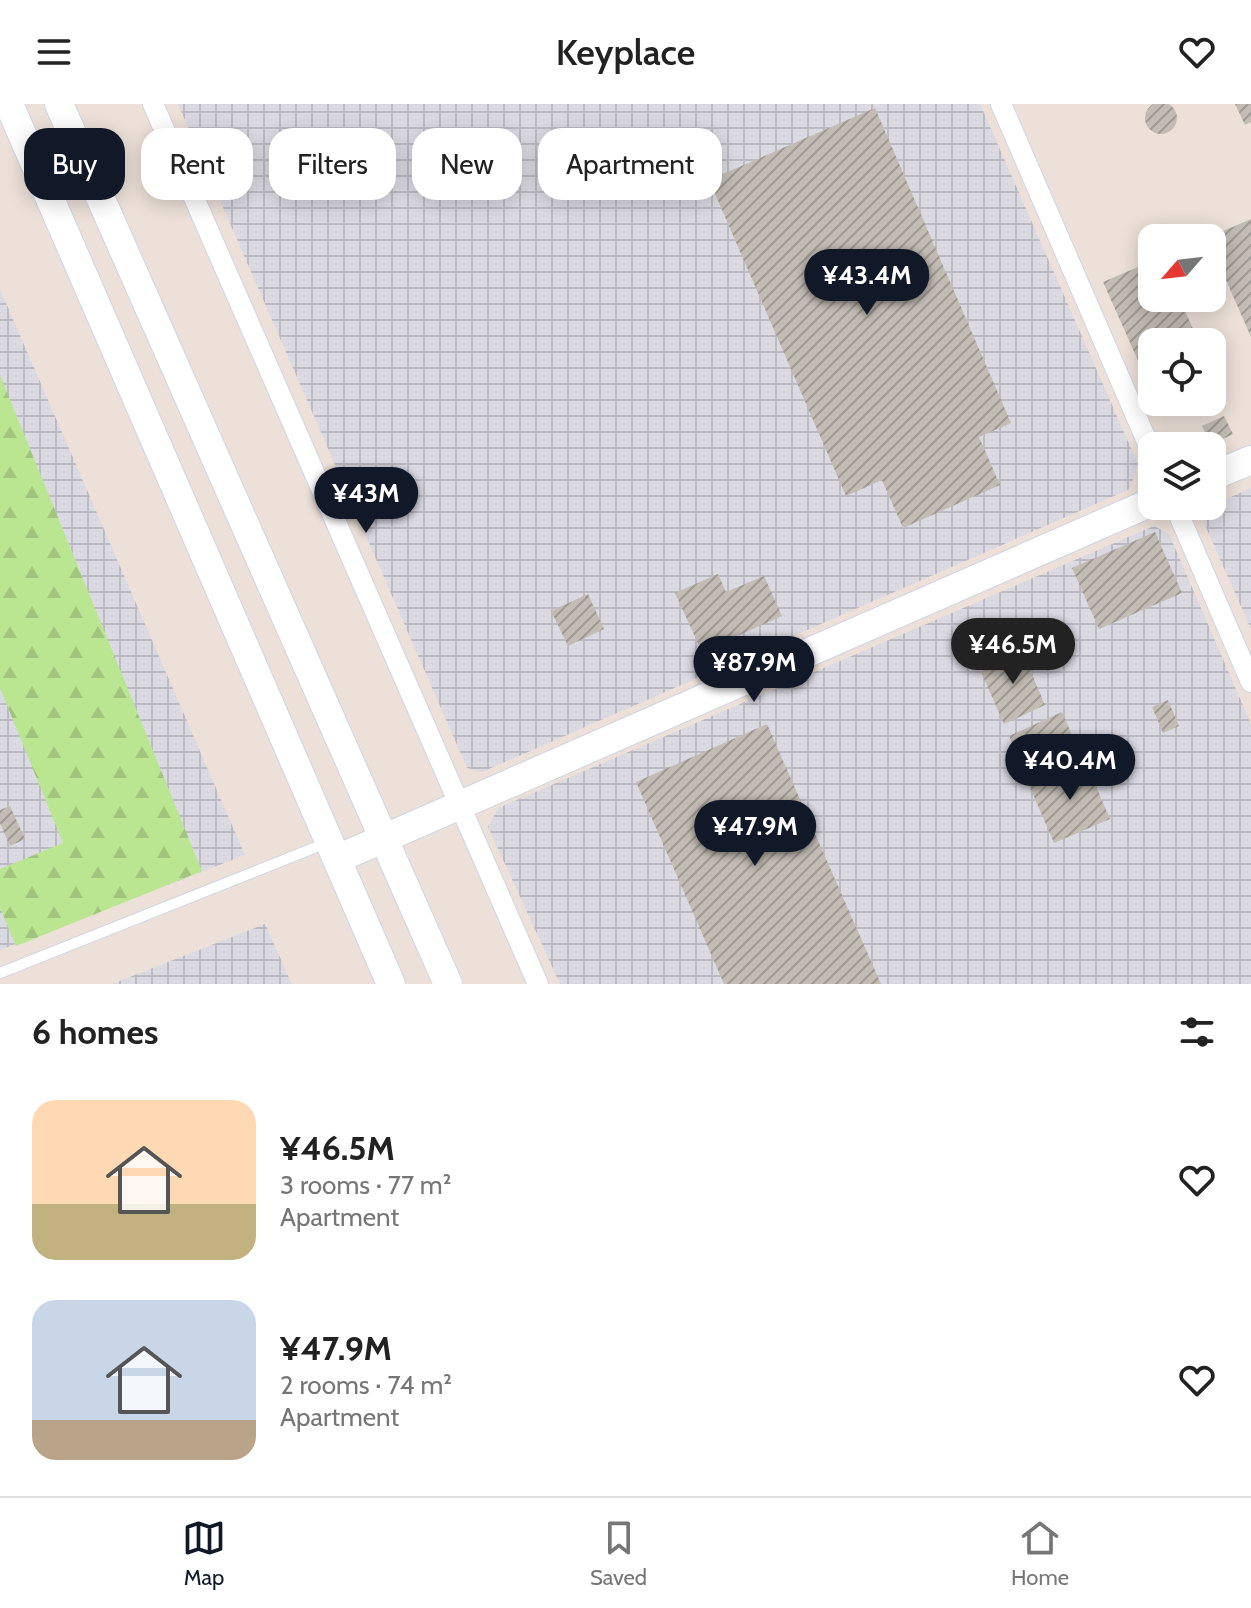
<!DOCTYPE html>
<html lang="en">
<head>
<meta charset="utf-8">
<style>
	:root { --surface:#fff; --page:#f2f2f2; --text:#222; --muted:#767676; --line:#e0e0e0; --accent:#111827 }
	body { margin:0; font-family:Cabin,sans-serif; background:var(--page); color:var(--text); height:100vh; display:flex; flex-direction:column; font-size:30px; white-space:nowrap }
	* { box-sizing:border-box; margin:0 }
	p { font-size:26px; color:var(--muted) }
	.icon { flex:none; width:44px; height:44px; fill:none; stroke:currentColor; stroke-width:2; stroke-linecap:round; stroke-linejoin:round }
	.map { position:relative; height:880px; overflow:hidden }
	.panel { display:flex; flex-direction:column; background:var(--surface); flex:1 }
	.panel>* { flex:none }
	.hud { position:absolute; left:24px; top:24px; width:800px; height:72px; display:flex; gap:16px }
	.needle { width:52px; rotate:242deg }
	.buttons { position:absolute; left:1138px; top:120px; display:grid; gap:16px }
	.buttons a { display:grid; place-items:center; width:88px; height:88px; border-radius:16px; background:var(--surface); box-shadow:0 4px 20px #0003; font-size:40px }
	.price { position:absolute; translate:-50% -68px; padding:0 18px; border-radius:28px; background:var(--accent); color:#fff; font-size:26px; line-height:52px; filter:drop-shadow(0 2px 4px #0008) }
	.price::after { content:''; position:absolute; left:50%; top:48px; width:24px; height:18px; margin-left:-12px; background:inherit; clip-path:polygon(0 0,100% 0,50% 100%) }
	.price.selected { background:#222; color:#fff }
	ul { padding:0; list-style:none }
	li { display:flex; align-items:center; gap:24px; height:200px; padding:0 32px }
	li span { display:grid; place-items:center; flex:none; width:224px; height:160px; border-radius:24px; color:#555 }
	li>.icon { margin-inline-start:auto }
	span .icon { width:96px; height:96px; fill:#fffc; stroke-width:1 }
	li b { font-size:34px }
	h2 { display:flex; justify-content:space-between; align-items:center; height:96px; padding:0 32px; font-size:34px }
	.chip { padding:0 28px; border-radius:24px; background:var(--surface); box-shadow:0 4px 20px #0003; font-size:28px; line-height:72px }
	.chip.selected { background:var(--accent); color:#fff }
	header { display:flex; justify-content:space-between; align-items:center; height:104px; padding:0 32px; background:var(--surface); font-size:36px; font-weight:600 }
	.menu { display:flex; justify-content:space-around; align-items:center; height:112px; border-top:2px solid var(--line); background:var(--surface); font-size:22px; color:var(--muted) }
	.menu a { display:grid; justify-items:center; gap:4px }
	.menu .selected { color:var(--accent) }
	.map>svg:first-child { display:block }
</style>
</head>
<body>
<header><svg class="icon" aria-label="menu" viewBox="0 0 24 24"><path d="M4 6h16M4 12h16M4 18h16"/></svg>Keyplace<svg class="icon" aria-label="heart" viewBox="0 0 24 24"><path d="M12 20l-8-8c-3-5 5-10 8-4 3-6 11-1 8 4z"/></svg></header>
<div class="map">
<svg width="1251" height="880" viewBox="0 0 1251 880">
	<defs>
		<pattern id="industrial-grid" width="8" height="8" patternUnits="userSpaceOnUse" patternTransform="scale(2)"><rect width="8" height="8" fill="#dbdae3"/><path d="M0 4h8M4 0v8" fill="none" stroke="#bcbbc3"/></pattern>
		<pattern id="forest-firs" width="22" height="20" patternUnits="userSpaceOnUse" patternTransform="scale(2)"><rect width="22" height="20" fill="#bbe691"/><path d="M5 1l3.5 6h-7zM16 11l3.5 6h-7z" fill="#a1c57d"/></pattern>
		<pattern id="building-hatch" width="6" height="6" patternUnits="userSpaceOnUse" patternTransform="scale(2)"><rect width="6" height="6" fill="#c3bcb4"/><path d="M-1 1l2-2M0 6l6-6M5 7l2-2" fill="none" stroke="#9e9992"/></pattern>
	</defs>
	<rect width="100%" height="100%" fill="#ece0d8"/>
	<path fill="url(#industrial-grid)" d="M 178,0 L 980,0 L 1138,360 L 1130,385 L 482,668 L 467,664 Z
		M 0,185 L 245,751 L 0,846 Z
		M 1251,384 L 1251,525 L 1204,419 L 1212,401 Z
		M 1154,422 L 1169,430 L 1251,620 L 1251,880 L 560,880 L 488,723 L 498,704 Z
		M 265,820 L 292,880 L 112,880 Z"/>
	<path fill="url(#forest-firs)" d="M 0,271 L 202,767 L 16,842 L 0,804 L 0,765 L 63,739 L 0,584 Z"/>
	<path fill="url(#building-hatch)" d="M1145 14a16 16 0 1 1 32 0a16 16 0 1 1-32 0Z
		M 1235,0 L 1251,0 L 1251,18 L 1245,21 Z
		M 875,4 L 1011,319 L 979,333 L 1000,381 L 903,424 L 882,376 L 846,392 L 709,76 Z
		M 1251,115 L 1251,233 L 1212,144 L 1212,134 L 1207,134 Z
		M 1152,157 L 1152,194 L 1179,194 L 1199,238 L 1152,238 L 1152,288 L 1103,178 Z
		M 1224,312 L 1233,330 L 1211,341 L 1202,322 Z
		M 1155,428 L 1182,489 L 1099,525 L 1072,464 Z
		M 718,470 L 726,488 L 764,472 L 782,512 L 702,548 L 675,489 Z
		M 588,490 L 604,525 L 568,542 L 551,507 Z
		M 1019,540 L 1045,601 L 1004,620 L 981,568 L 1004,558 L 1000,549 Z
		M 1168,596 L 1179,622 L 1163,629 L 1152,603 Z
		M 1062,608 L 1080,649 L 1027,673 L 1009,632 Z
		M 767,620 L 881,880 L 724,880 L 636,678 Z
		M 1085,657 L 1110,715 L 1054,739 L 1029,681 Z
		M 10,702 L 25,735 L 10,742 L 0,719 L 0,706 Z"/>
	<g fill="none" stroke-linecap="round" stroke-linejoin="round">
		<g stroke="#ced5e2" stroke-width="12">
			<path id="lane" d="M 0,869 L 329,738"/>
		</g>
		<g stroke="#ced5e2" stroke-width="22">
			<path id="street" d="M 153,0 L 538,880
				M 1001,0 L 1152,349
				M 1175,402 L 1251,578"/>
		</g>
		<g stroke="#ced5e2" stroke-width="30">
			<path id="secondary" d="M 9,0 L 391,880
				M 59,0 L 448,880
				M 1212,372 L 1251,356
				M 337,755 L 1152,398"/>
		</g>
		<use href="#lane" stroke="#fff" stroke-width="10"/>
		<use href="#street" stroke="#fff" stroke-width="20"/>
		<use href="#secondary" stroke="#fff" stroke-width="28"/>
	</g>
</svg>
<div class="buttons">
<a><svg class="needle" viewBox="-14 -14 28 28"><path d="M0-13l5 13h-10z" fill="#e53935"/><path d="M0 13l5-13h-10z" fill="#767676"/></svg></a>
<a><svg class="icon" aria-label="locate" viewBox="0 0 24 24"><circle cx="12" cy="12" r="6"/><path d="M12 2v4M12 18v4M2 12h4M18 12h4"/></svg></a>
<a><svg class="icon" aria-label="layers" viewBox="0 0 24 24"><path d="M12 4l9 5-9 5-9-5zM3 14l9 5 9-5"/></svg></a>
</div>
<b class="price" style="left:867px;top:213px">¥43.4M</b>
<b class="price" style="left:366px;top:431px">¥43M</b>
<b class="price selected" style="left:1013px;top:582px">¥46.5M</b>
<b class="price" style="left:754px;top:600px">¥87.9M</b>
<b class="price" style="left:1070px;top:698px">¥40.4M</b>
<b class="price" style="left:755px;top:764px">¥47.9M</b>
<div class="hud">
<a class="chip selected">Buy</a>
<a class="chip">Rent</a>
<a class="chip">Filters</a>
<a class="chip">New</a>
<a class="chip">Apartment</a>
</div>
</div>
<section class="panel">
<h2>6 homes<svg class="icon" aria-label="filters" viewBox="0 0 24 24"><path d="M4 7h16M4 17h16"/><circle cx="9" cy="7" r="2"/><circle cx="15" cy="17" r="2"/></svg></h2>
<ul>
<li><span style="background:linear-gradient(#ffd9b3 65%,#c2b280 0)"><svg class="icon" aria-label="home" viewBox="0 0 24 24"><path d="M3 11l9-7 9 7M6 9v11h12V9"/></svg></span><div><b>¥46.5M</b><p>3 rooms · 77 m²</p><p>Apartment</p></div><svg class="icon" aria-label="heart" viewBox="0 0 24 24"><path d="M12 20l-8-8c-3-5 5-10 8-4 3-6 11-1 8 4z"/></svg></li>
<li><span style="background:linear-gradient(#c9d6e8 75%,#b9a48a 0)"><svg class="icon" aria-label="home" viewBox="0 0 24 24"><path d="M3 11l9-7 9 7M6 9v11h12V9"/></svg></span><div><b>¥47.9M</b><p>2 rooms · 74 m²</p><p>Apartment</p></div><svg class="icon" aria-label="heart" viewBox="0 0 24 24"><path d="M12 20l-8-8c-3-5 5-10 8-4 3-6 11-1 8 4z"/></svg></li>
</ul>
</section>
<nav class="menu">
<a class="selected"><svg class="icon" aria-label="map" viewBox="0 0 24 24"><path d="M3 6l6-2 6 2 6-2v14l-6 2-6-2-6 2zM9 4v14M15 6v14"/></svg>Map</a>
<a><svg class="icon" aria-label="saved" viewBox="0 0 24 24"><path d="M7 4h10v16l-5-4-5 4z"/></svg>Saved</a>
<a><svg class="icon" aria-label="home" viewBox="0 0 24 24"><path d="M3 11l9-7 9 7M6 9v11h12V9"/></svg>Home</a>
</nav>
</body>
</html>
